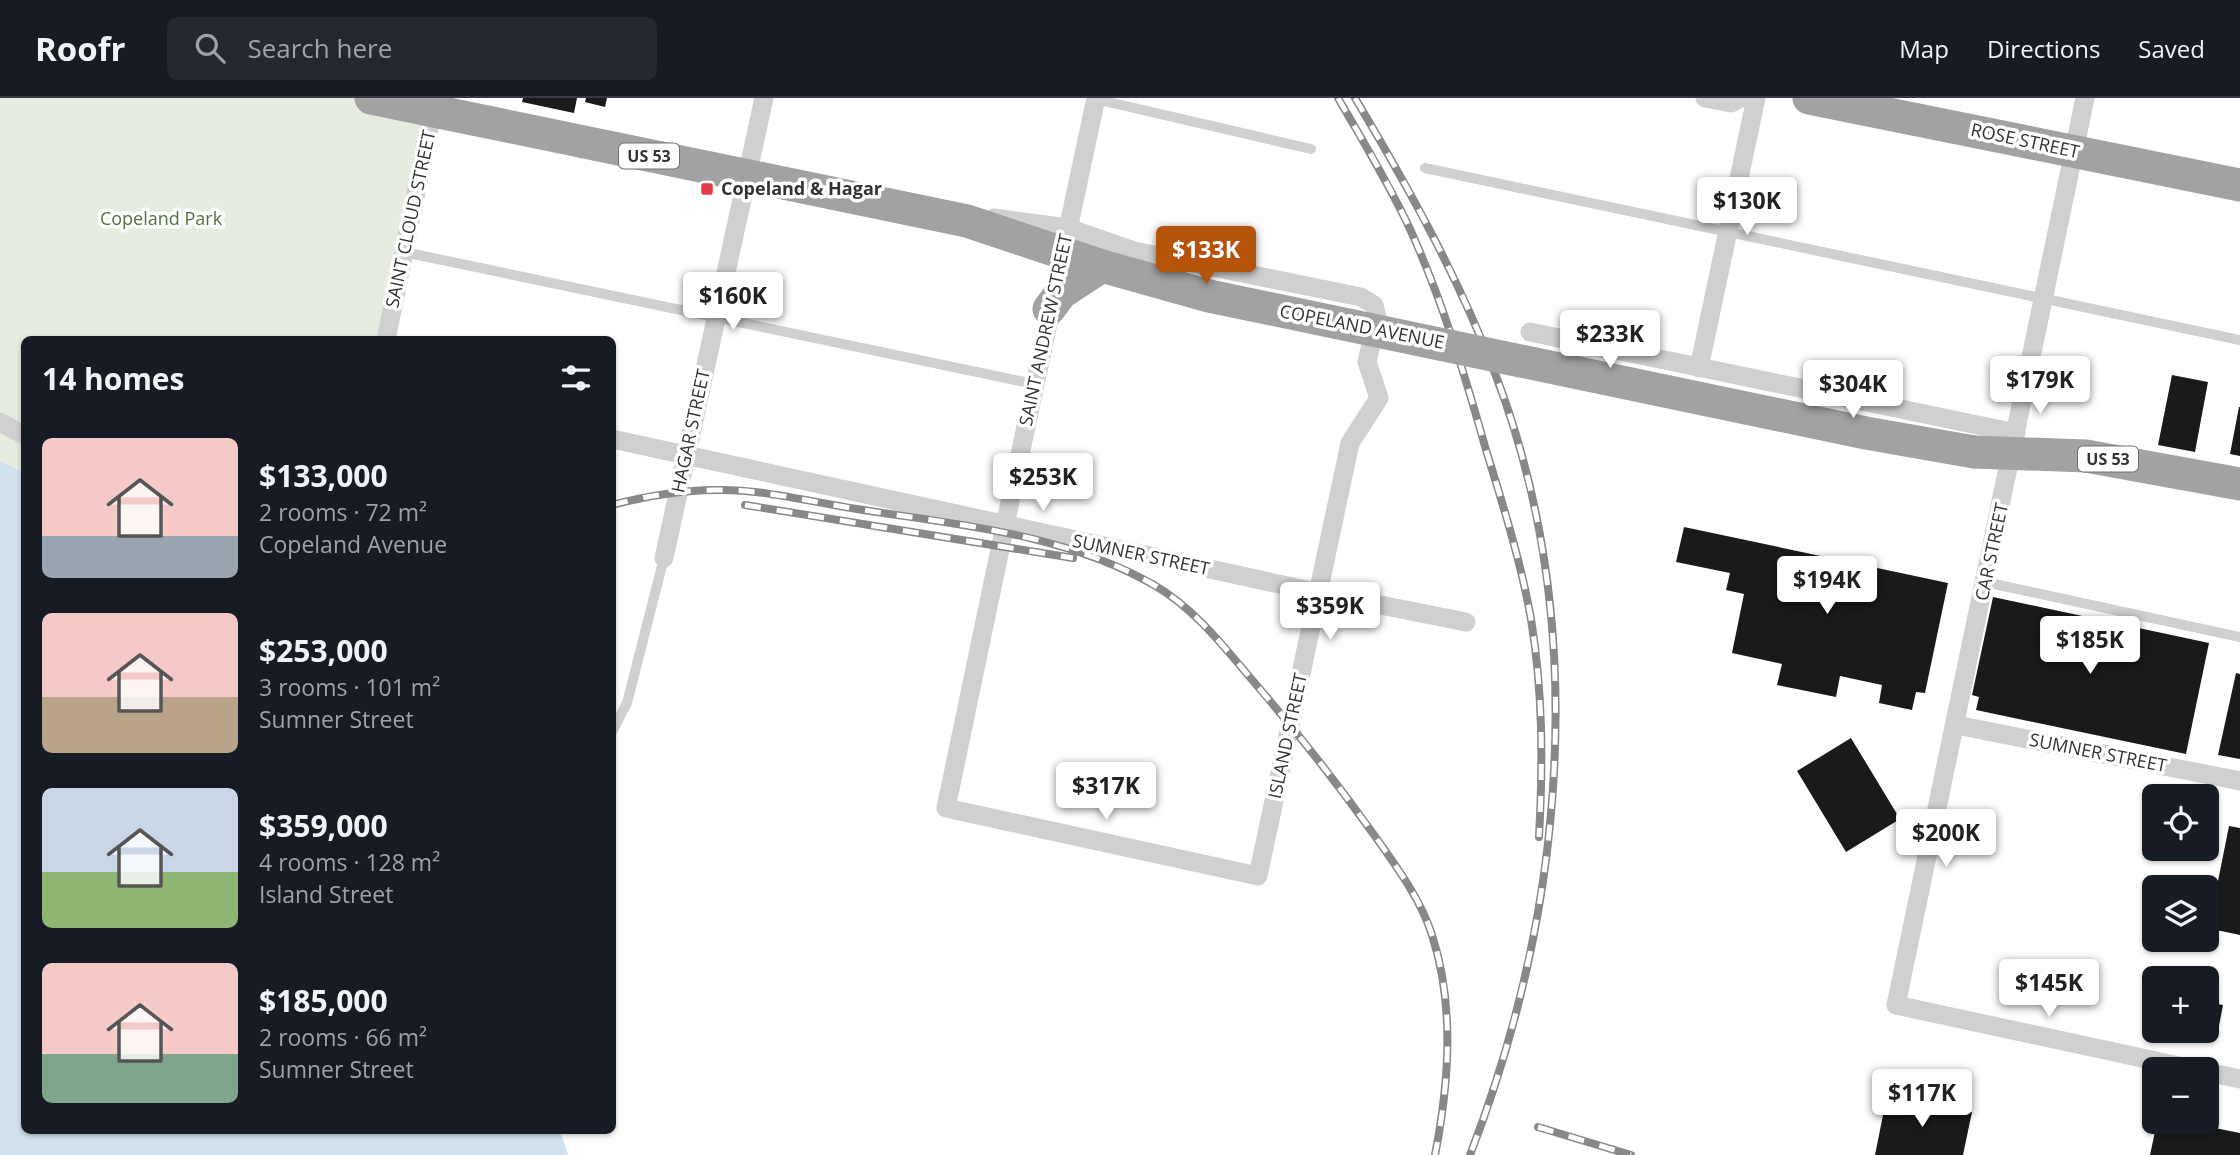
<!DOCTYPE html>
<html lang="en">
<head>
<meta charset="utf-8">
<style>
	:root { --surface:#171b24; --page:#242831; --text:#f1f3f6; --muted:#9ea1a6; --line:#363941; --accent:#b45309 }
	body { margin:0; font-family:"Open Sans",sans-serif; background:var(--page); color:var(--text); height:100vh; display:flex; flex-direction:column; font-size:26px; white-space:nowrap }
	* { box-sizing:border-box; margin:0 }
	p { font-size:23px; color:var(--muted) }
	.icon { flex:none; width:38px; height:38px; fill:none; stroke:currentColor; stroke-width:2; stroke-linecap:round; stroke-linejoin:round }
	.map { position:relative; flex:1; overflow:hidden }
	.side { position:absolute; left:21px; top:238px; width:595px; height:798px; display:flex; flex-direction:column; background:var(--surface); border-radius:10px; box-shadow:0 2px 5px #0004 }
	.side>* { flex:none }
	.fabs { position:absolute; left:2142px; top:686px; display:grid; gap:14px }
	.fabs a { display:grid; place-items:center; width:77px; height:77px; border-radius:10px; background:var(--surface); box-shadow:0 2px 5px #0004; font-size:35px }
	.price { position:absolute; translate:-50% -60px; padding:0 16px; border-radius:7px; background:#fff; color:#222; font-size:23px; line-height:46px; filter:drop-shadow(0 2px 4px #0008) }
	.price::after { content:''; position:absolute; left:50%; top:42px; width:21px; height:16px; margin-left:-10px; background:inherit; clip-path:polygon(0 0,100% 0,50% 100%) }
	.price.active { background:var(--accent); color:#fff }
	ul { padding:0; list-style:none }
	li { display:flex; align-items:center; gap:21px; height:175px; padding:0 21px }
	li span { display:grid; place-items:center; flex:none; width:196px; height:140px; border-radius:10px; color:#555 }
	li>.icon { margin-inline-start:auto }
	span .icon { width:84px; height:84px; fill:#fffc; stroke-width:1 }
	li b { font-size:30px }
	h2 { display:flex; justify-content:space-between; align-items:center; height:84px; padding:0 21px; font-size:30px }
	header { display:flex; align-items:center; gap:42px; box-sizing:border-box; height:98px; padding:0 35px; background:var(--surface); border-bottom:2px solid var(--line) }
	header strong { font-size:33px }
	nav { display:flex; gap:38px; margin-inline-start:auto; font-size:24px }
	.search { width:490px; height:63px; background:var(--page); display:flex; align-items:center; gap:18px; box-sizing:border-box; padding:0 24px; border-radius:10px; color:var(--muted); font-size:26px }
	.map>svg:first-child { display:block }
</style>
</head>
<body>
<header>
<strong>Roofr</strong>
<div class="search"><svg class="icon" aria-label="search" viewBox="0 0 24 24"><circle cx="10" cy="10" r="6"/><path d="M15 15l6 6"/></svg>Search here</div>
<nav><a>Map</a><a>Directions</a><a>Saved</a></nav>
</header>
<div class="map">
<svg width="2240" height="1057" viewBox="0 0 2240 1057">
	<rect width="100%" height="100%" fill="#fff"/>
	<path fill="#e6ecdf" d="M 0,0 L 371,0 L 433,13 L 386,241 L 24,242 L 24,374 L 0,363 Z"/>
	<path fill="#cfe2ee" d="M 0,363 L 24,374 L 24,1032 L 560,1032 L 568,1057 L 0,1057 Z"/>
	<path fill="#1a1a1a" d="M 523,0 L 577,0 L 574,15 L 522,4 Z
		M 586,0 L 607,0 L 605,9 L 585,4 Z
		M 2172,277 L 2208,284 L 2195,354 L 2158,347 Z
		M 2239,309 L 2240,309 L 2240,358 L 2230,356 Z
		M 1684,429 L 1948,485 L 1925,595 L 1916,594 L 1912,612 L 1879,605 L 1882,587 L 1840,578 L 1836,599 L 1777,587 L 1782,566 L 1732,555 L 1744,496 L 1726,492 L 1730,475 L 1676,464 Z
		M 1993,499 L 2209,545 L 2186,656 L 1976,612 L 1979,599 L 1972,597 Z
		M 2236,575 L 2240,576 L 2240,661 L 2218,657 Z
		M 1851,640 L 1900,721 L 1846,754 L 1797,673 Z
		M 2229,728 L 2240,730 L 2240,837 L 2207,830 L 2207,789 L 2202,789 L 2204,780 L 2218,783 Z
		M 2207,904 L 2223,907 L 2217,938 L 2199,934 L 2207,933 Z
		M 1887,997 L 1972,1014 L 1963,1057 L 1875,1057 Z
		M 2157,1024 L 2185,1024 L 2240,1035 L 2240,1057 L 2150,1057 Z"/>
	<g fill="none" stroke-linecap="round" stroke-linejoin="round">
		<path stroke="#d0d0d0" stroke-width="10" d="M 1095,1 L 1311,51
			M 1425,70 L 2240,242
			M 404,154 C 614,199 824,243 1034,286
			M 1985,484 L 2240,539
			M 612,634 L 627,605 L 664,460"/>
		<path stroke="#d0d0d0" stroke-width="19" d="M 1705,0 L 1731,5 L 1741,0
			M 2085,0 L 1896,907 L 2193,971
			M 994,120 L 1068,130 L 1134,153 L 1361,199 L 1374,207 L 1377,219 L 1367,264 L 1379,300 L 1350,345 L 1258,778 L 946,710 C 995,473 1045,237 1096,0
			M 1530,234 L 2016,335
			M 386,242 L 434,6
			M 1699,270 L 1756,0
			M 0,324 L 24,337
			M 612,341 L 1320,495 L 1466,524
			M 664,460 L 764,0
			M 1956,627 L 2240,683
			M 2207,974 L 2240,981"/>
		<path stroke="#a2a2a2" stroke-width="33" d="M 371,0 L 967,123 L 1102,168
			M 1809,0 L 2240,87
			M 1049,211 L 1061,195 L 1102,168
			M 1974,354 L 2086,358 L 2240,386"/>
		<g stroke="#888" stroke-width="8">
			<path id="rail" d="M 1338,0 C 1363,43 1389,86 1410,131 C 1442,202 1465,277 1486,352 C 1503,407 1521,464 1531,521 C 1543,594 1543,665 1539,739
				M 1355,0 C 1408,89 1459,180 1496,278 C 1591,528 1565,811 1470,1057
				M 612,407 C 647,398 681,392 716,392 C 763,391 811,404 857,411 C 958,427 1063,435 1154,487 C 1197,512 1227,553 1259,590 C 1301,639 1340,689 1377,741 C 1398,771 1421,802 1432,837 C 1455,908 1449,985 1435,1057
				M 745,407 L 1073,460
				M 1538,1029 L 1631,1057"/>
		</g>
		<use href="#rail" stroke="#fff" stroke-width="5" stroke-dasharray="16" stroke-linecap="butt"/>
		<path stroke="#a2a2a2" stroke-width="33" d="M 1102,168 L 1209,198 L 1866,335 L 1974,354"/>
	</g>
	<rect fill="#e63946" stroke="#fff" stroke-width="2.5" x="700" y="84" width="14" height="14" rx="3.5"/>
	<g text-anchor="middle" stroke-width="7" stroke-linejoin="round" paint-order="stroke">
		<g fill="#fff" stroke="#707070" stroke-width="2">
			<rect x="619" y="45.5" width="60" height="25" rx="5"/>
			<rect x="2078" y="348.5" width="60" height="25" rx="5"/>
		</g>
		<g font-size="16" font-weight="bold" fill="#333">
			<text x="649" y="64">US 53</text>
			<text x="2108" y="367">US 53</text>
		</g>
		<g font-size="18" fill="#333" stroke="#fff">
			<text transform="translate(2025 43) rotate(12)" y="6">ROSE STREET</text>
			<text transform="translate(411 121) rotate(-78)" y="6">SAINT CLOUD STREET</text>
			<text transform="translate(1362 229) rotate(11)" y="6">COPELAND AVENUE</text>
			<text transform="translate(1046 232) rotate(-78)" y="6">SAINT ANDREW STREET</text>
			<text transform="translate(691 333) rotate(-78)" y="6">HAGAR STREET</text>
			<text transform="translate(1992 454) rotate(-78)" y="6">CAR STREET</text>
			<text transform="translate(1141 457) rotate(12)" y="6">SUMNER STREET</text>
			<text transform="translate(1288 638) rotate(-78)" y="6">ISLAND STREET</text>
			<text transform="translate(2098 655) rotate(11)" y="6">SUMNER STREET</text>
		</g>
		<g font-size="18" font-weight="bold" fill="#333" stroke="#fff" text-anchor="start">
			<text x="721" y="97">Copeland &amp; Hagar</text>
		</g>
		<g font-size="18" fill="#56703f" stroke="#fff">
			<text x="161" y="127">Copeland Park</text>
		</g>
	</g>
</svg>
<div class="fabs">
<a><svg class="icon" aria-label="locate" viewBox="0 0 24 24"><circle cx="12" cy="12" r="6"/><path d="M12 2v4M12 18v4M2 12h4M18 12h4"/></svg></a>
<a><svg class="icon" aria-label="layers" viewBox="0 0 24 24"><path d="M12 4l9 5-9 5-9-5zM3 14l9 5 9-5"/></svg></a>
<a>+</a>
<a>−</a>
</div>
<b class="price" style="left:1747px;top:139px">$130K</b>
<b class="price active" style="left:1206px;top:188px">$133K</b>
<b class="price" style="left:733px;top:234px">$160K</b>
<b class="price" style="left:1610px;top:272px">$233K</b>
<b class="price" style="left:2040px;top:318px">$179K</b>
<b class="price" style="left:1853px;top:322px">$304K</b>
<b class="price" style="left:1043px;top:415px">$253K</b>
<b class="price" style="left:1827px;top:518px">$194K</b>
<b class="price" style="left:1330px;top:544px">$359K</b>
<b class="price" style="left:2090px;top:578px">$185K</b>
<b class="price" style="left:1106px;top:724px">$317K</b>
<b class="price" style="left:1946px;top:771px">$200K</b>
<b class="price" style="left:2049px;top:921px">$145K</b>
<b class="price" style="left:1922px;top:1031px">$117K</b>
<section class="side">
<h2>14 homes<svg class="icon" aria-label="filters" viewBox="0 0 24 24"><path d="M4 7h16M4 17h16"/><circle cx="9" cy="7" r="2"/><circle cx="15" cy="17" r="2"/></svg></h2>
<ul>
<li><span style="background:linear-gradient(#f6c9c9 70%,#9aa5b1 0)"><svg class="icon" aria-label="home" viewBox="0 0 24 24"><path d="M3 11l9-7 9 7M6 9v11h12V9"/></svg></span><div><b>$133,000</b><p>2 rooms · 72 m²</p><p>Copeland Avenue</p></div></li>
<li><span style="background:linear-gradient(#f6c9c9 60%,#b9a48a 0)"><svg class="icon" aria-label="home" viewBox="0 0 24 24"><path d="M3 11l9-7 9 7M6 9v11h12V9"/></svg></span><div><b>$253,000</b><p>3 rooms · 101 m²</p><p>Sumner Street</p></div></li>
<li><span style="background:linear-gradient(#c9d6e8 60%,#8fb573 0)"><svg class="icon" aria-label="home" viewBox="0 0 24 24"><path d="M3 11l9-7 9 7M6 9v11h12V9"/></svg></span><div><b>$359,000</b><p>4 rooms · 128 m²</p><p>Island Street</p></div></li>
<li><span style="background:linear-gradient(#f6c9c9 65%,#7fa58c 0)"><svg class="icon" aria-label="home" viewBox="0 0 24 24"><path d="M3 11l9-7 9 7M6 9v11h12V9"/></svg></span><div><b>$185,000</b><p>2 rooms · 66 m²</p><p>Sumner Street</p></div></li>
</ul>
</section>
</div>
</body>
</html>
